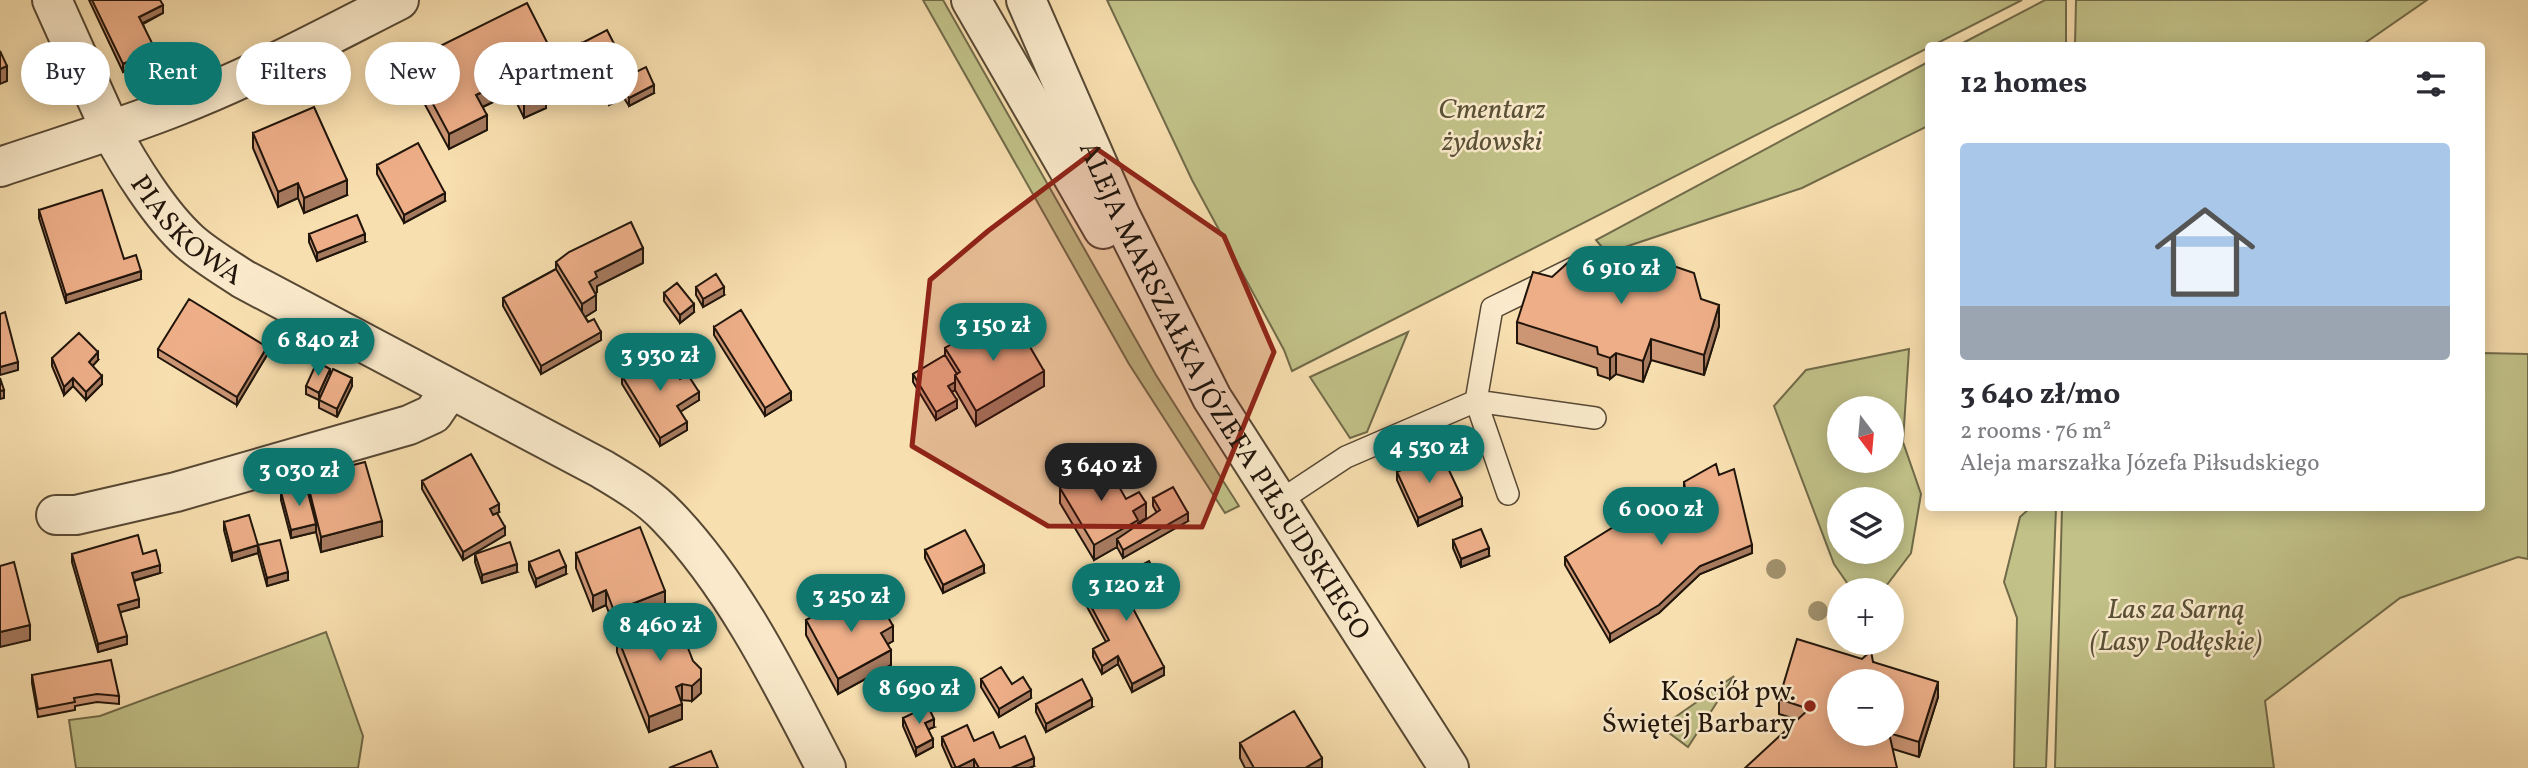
<!DOCTYPE html>
<html lang="en">
<head>
<meta charset="utf-8">
<style>
	:root { --surface:#fff; --page:#f2f2f3; --text:#2b2b33; --muted:#7c7c81; --accent:#0f766e }
	body { margin:0; font-family:Vollkorn,serif; background:var(--page); color:var(--text); height:100vh; display:flex; flex-direction:column; font-size:26px; white-space:nowrap }
	* { box-sizing:border-box; margin:0 }
	p { font-size:23px; color:var(--muted) }
	.icon { flex:none; width:38px; height:38px; fill:none; stroke:currentColor; stroke-width:2; stroke-linecap:round; stroke-linejoin:round }
	.map { position:relative; flex:1; overflow:hidden }
	.sheet { position:absolute; left:1925px; top:42px; width:560px; height:469px; display:flex; flex-direction:column; background:var(--surface); border-radius:7px; box-shadow:0 4px 18px #0003 }
	.sheet>* { flex:none }
	.banner { position:absolute; left:21px; top:42px; width:665px; height:63px; display:flex; gap:14px }
	.needle { width:46px; rotate:164deg }
	.tools { position:absolute; left:1827px; top:396px; display:grid; gap:14px }
	.tools a { display:grid; place-items:center; width:77px; height:77px; border-radius:50%; background:var(--surface); box-shadow:0 4px 18px #0003; font-size:35px }
	.price { position:absolute; translate:-50% -60px; padding:0 16px; border-radius:24px; background:var(--accent); color:#fff; font-size:23px; line-height:46px; filter:drop-shadow(0 2px 4px #0008) }
	.price::after { content:''; position:absolute; left:50%; top:42px; width:21px; height:16px; margin-left:-10px; background:inherit; clip-path:polygon(0 0,100% 0,50% 100%) }
	.price.on { background:#222; color:#fff }
	ul { padding:0; list-style:none }
	li { display:grid; align-content:center; gap:14px; height:371px; padding:0 35px }
	li span { display:grid; place-items:center; height:217px; border-radius:7px; color:#555 }
	li>.icon { margin-inline-start:auto }
	span .icon { width:126px; height:126px; fill:#fffc; stroke-width:1 }
	li b { font-size:30px }
	h2 { display:flex; justify-content:space-between; align-items:center; height:84px; padding:0 35px; font-size:30px }
	.chip { padding:0 24px; border-radius:32px; background:var(--surface); box-shadow:0 4px 18px #0003; font-size:24px; line-height:63px }
	.chip.on { background:var(--accent); color:#fff }
	.map>svg:first-child { display:block }
</style>
</head>
<body>
<div class="map">
<svg width="2528" height="768" viewBox="0 0 2528 768">
	<rect width="100%" height="100%" fill="#f8dfaf"/>
	<filter id="stains"><feTurbulence type="fractalNoise" baseFrequency=".00286" numOctaves="4"/><feColorMatrix values="0 0 0 0 .2 0 0 0 0 .09 0 0 0 0 .02 0 0 0 .5 -.17"/></filter>
	<radialGradient id="worn" r=".72"><stop offset=".6" stop-color="#630" stop-opacity="0"/><stop offset="1" stop-color="#630" stop-opacity=".3"/></radialGradient>
	<path fill="#c1c188" stroke="#716b4a" stroke-width="2" fill-rule="evenodd" d="M 923,0 L 943,0 L 1156,375 L 1239,506 L 1225,513 L 1129,364 Z
		M 1107,0 L 2022,0 L 1292,371 L 1284,350 L 1192,180 Z
		M 2045,0 L 2066,0 L 2066,45 L 1959,45 Z
		M 2076,0 L 2427,0 L 2362,45 L 2075,46 Z
		M 1928,62 L 1928,126 L 1802,188 L 1607,253 L 1596,240 Z
		M 1408,332 L 1367,432 L 1350,438 L 1310,377 Z
		M 1909,349 L 1903,442 L 1921,494 L 1911,553 L 1883,590 L 1852,590 L 1834,564 L 1774,406 L 1806,370 ZM 1839,408 L 1892,408 L 1892,460 L 1839,460 ZM 1839,499 L 1892,499 L 1892,551 L 1839,551 Z
		M 2482,353 L 2528,354 L 2528,559 L 2518,557 L 2400,598 L 2265,701 L 2274,768 L 2055,768 L 2062,508 L 2482,508 Z
		M 2030,508 L 2056,508 L 2046,768 L 2014,768 L 2017,618 L 2004,582 L 2020,517 Z
		M 326,632 L 363,736 L 358,768 L 76,768 L 69,720 L 100,716 Z
		M 1734,676 L 1688,747 L 1661,727 Z"/>
	<g fill="none" stroke-linecap="round" stroke-linejoin="round">
		<g stroke="#574834" stroke-width="24">
			<path id="service" d="M 1508,494 L 1476,401 L 1492,308 L 1592,259
				M 1278,502 L 1346,457 L 1476,401 L 1595,418"/>
		</g>
		<g stroke="#574834" stroke-width="42">
			<g id="minor">
				<path id="s1" d="M 111,131 C 129,165 160,215 190,242 C 206,256 225,267 243,279 L 602,469 C 625,483 648,496 667,516 C 734,585 782,683 826,768"/>
				<path d="M 56,515 L 76,515 L 176,492 L 409,425 L 433,414 L 450,389"/>
			</g>
		</g>
		<g stroke="#574834" stroke-width="42">
			<g id="tertiary">
				<path d="M 52,0 L 111,131"/>
				<path d="M 971,0 L 1103,229"/>
				<path id="s2" d="M 1026,0 L 1120,215 L 1212,398 L 1449,768"/>
				<path d="M 0,167 C 59,147 119,129 177,106 C 254,76 326,37 399,0"/>
			</g>
		</g>
		<use href="#service" stroke="#faeacb" stroke-width="21"/>
		<use href="#minor" stroke="#faeacb" stroke-width="38"/>
		<use href="#tertiary" stroke="#faeacb" stroke-width="38"/>
	</g>
	<g fill="#a1916d">
		<circle cx="1776" cy="569" r="10"/>
		<circle cx="1818" cy="611" r="10"/>
	</g>
	<path fill="#cc9675" stroke="#21150b" stroke-width="2" d="M 89,0 L 160,0 L 163,13 L 143,24 L 155,57 L 123,72 Z
		M 582,43 L 630,75 L 654,93 L 629,106 L 624,98 L 609,105 L 582,51 Z
		M 410,61 L 554,71 L 539,79 L 546,108 L 524,118 L 512,93 L 483,107 L 487,130 L 449,149 L 410,77 Z
		M 253,133 L 347,195 L 304,213 L 298,198 L 278,207 L 253,148 Z
		M 377,165 L 445,201 L 404,223 L 377,174 Z
		M 39,210 L 124,259 L 141,279 L 66,303 L 39,218 Z
		M 309,234 L 365,242 L 317,261 L 309,242 Z
		M 1647,257 L 1701,299 L 1719,326 L 1704,375 L 1651,360 L 1643,382 L 1616,374 L 1610,379 L 1598,375 L 1597,368 L 1517,343 L 1517,322 L 1552,277 L 1609,271 Z
		M 556,262 L 643,263 L 597,286 L 597,292 L 595,294 L 596,310 L 585,317 L 601,340 L 541,374 L 503,306 L 503,298 L 556,269 Z
		M 696,287 L 724,295 L 703,307 L 696,295 Z
		M 664,293 L 694,312 L 680,323 L 664,301 Z
		M 714,327 L 791,400 L 765,416 L 714,335 Z
		M 979,333 L 1015,340 L 1044,386 L 976,426 L 955,390 L 952,392 L 957,408 L 936,420 L 913,382 L 913,374 L 945,355 L 945,348 Z
		M 158,349 L 267,355 L 237,405 L 158,357 Z
		M 52,358 L 98,360 L 92,366 L 102,384 L 86,400 L 73,386 L 64,395 L 52,366 Z
		M 330,376 L 352,386 L 337,417 L 319,408 L 319,400 L 306,394 L 306,386 Z
		M 622,376 L 680,379 L 699,400 L 680,411 L 687,430 L 660,446 L 622,384 Z
		M 1397,472 L 1462,506 L 1418,526 L 1397,480 Z
		M 1719,475 L 1752,553 L 1700,574 L 1659,613 L 1610,642 L 1565,565 L 1565,557 L 1684,489 L 1684,482 Z
		M 306,477 L 382,536 L 321,552 L 316,532 L 291,538 L 281,500 L 281,492 L 306,485 Z
		M 422,481 L 499,512 L 497,513 L 505,535 L 463,560 L 422,489 Z
		M 1060,488 L 1126,499 L 1146,518 L 1138,523 L 1138,525 L 1157,513 L 1153,506 L 1153,498 L 1188,521 L 1123,558 L 1117,547 L 1094,560 L 1060,503 Z
		M 224,522 L 258,545 L 288,580 L 267,586 L 258,553 L 232,561 L 224,530 Z
		M 1453,540 L 1489,556 L 1461,567 L 1453,548 Z
		M 925,550 L 984,573 L 943,593 L 925,558 Z
		M 576,553 L 665,606 L 614,626 L 606,605 L 593,611 L 576,568 Z
		M 72,554 L 160,573 L 134,581 L 139,607 L 120,612 L 127,644 L 98,652 L 72,562 Z
		M 475,554 L 517,572 L 482,583 L 475,562 Z
		M 529,562 L 566,574 L 536,587 L 529,570 Z
		M 1161,592 L 1132,607 L 1164,675 L 1132,692 L 1118,664 L 1102,674 L 1093,657 L 1093,649 L 1106,642 L 1085,603 L 1085,595 Z
		M 868,609 L 893,641 L 888,644 L 891,665 L 838,694 L 806,635 L 806,620 Z
		M 617,636 L 701,684 L 701,693 L 692,701 L 681,700 L 682,719 L 649,732 L 617,652 Z
		M 1873,662 L 1938,697 L 1919,757 L 1779,714 L 1779,699 Z
		M 32,675 L 119,696 L 119,704 L 97,702 L 75,706 L 75,710 L 38,717 L 32,683 Z
		M 981,679 L 1012,684 L 1031,698 L 999,717 L 981,687 Z
		M 1036,704 L 1092,707 L 1046,732 L 1036,712 Z
		M 903,718 L 934,727 L 928,729 L 933,747 L 916,756 L 903,726 Z
		M 942,737 L 974,741 L 1000,748 L 1034,766 L 1029,768 L 952,768 L 942,745 Z
		M 1240,743 L 1322,768 L 1245,768 L 1240,758 Z"/>
	<path fill="#a67a5f" stroke="#21150b" stroke-width="2" d="M 163,5 L 163,13 L 139,25 L 139,17 Z
		M 155,49 L 155,57 L 123,72 L 123,64 Z
		M 554,56 L 554,71 L 533,82 L 533,67 Z
		M 7,66 L 7,81 L 0,84 L 0,69 Z
		M 512,78 L 512,93 L 476,110 L 476,95 Z
		M 654,85 L 654,93 L 629,106 L 629,98 Z
		M 624,90 L 624,98 L 609,105 L 609,97 Z
		M 546,92 L 546,108 L 524,118 L 524,103 Z
		M 487,115 L 487,130 L 449,149 L 449,134 Z
		M 347,180 L 347,195 L 304,213 L 304,198 Z
		M 298,183 L 298,198 L 278,207 L 278,192 Z
		M 445,193 L 445,201 L 404,223 L 404,215 Z
		M 365,234 L 365,242 L 317,261 L 317,253 Z
		M 643,248 L 643,263 L 597,286 L 597,292 L 589,297 L 589,282 L 595,272 Z
		M 141,271 L 141,279 L 66,303 L 66,295 Z
		M 724,287 L 724,295 L 703,307 L 703,299 Z
		M 596,295 L 596,310 L 582,319 L 582,304 Z
		M 694,304 L 694,312 L 680,323 L 680,315 Z
		M 1719,305 L 1719,326 L 1704,375 L 1704,355 Z
		M 601,332 L 601,340 L 541,374 L 541,366 Z
		M 1651,339 L 1651,360 L 1643,382 L 1643,361 Z
		M 267,347 L 267,355 L 237,405 L 237,397 Z
		M 98,352 L 98,360 L 89,370 L 89,362 Z
		M 1616,353 L 1616,374 L 1610,379 L 1610,358 Z
		M 18,362 L 18,370 L 0,375 L 0,367 Z
		M 330,369 L 330,377 L 319,401 L 319,393 Z
		M 1044,371 L 1044,386 L 976,426 L 976,411 Z
		M 102,376 L 102,384 L 86,400 L 86,392 Z
		M 73,378 L 73,386 L 64,395 L 64,387 Z
		M 352,378 L 352,386 L 337,417 L 337,409 Z
		M 955,382 L 955,390 L 948,394 L 948,386 Z
		M 4,390 L 4,398 L 0,399 L 0,391 Z
		M 699,392 L 699,400 L 677,414 L 677,406 Z
		M 791,392 L 791,400 L 765,416 L 765,408 Z
		M 957,400 L 957,408 L 936,420 L 936,412 Z
		M 687,422 L 687,430 L 660,446 L 660,438 Z
		M 1462,498 L 1462,506 L 1418,526 L 1418,518 Z
		M 1146,503 L 1146,518 L 1138,523 L 1138,535 L 1117,539 L 1117,547 L 1094,560 L 1094,545 L 1133,511 Z
		M 499,504 L 499,512 L 490,517 L 490,509 Z
		M 1188,513 L 1188,521 L 1123,558 L 1123,550 Z
		M 382,521 L 382,536 L 321,552 L 321,537 Z
		M 316,524 L 316,532 L 291,538 L 291,530 Z
		M 505,527 L 505,535 L 463,560 L 463,552 Z
		M 258,545 L 258,553 L 232,561 L 232,553 Z
		M 1752,545 L 1752,553 L 1700,574 L 1659,613 L 1610,642 L 1610,634 L 1700,566 Z
		M 1489,548 L 1489,556 L 1461,567 L 1461,559 Z
		M 517,564 L 517,572 L 482,583 L 482,575 Z
		M 160,565 L 160,573 L 132,581 L 132,573 Z
		M 984,565 L 984,573 L 943,593 L 943,585 Z
		M 566,566 L 566,574 L 536,587 L 536,579 Z
		M 288,572 L 288,580 L 267,586 L 267,578 Z
		M 1161,583 L 1161,592 L 1129,609 L 1129,601 Z
		M 606,590 L 606,605 L 593,611 L 593,596 Z
		M 665,591 L 665,606 L 614,626 L 614,611 Z
		M 139,599 L 139,607 L 118,613 L 118,605 Z
		M 30,625 L 30,640 L 0,647 L 0,632 Z
		M 893,626 L 893,641 L 881,648 L 881,633 Z
		M 127,636 L 127,644 L 98,652 L 98,644 Z
		M 891,650 L 891,665 L 838,694 L 838,679 Z
		M 1118,656 L 1118,664 L 1102,674 L 1102,666 Z
		M 1164,667 L 1164,675 L 1132,692 L 1132,684 Z
		M 701,669 L 701,693 L 692,701 L 692,686 Z
		M 1938,682 L 1938,697 L 1919,757 L 1919,742 Z
		M 682,684 L 682,699 L 676,702 L 676,687 Z
		M 1031,690 L 1031,698 L 999,717 L 999,709 Z
		M 1092,699 L 1092,707 L 1046,732 L 1046,724 Z
		M 682,704 L 682,719 L 649,732 L 649,717 Z
		M 934,719 L 934,727 L 925,731 L 925,723 Z
		M 933,739 L 933,747 L 916,756 L 916,748 Z
		M 1034,758 L 1034,766 L 1029,768 L 1011,768 Z
		M 1322,758 L 1322,768 L 1305,768 Z
		M 974,759 L 974,767 L 973,768 L 956,768 Z"/>
	<path fill="#edae88" stroke="#21150b" stroke-width="2" fill-rule="evenodd" d="M 92,0 L 160,0 L 163,5 L 139,17 L 155,49 L 123,64 Z
		M 527,3 L 554,56 L 533,67 L 546,92 L 524,103 L 512,78 L 476,95 L 487,115 L 449,134 L 410,61 Z
		M 607,30 L 630,75 L 646,67 L 654,85 L 629,98 L 624,90 L 609,97 L 582,43 Z
		M 0,51 L 7,66 L 0,69 Z
		M 314,107 L 347,180 L 304,198 L 298,183 L 278,192 L 253,133 Z
		M 418,143 L 445,193 L 404,215 L 377,165 Z
		M 102,190 L 124,259 L 136,255 L 141,271 L 66,295 L 39,210 Z
		M 357,215 L 365,234 L 317,253 L 309,234 Z
		M 631,222 L 643,248 L 595,272 L 597,277 L 589,282 L 596,295 L 582,304 L 556,262 L 569,252 Z
		M 1632,247 L 1645,250 L 1647,257 L 1694,273 L 1701,299 L 1719,305 L 1704,355 L 1651,339 L 1643,361 L 1616,353 L 1610,358 L 1598,354 L 1597,347 L 1517,322 L 1533,272 L 1552,277 L 1572,259 L 1609,271 L 1617,249 L 1626,251 Z
		M 556,269 L 588,322 L 594,319 L 601,332 L 541,366 L 503,298 Z
		M 716,274 L 724,287 L 703,299 L 696,287 Z
		M 677,283 L 694,304 L 680,315 L 664,293 Z
		M 189,299 L 267,347 L 237,397 L 158,349 Z
		M 741,310 L 791,392 L 765,408 L 714,327 Z
		M 5,312 L 18,362 L 0,367 L 0,314 Z
		M 1003,318 L 1015,340 L 1023,335 L 1044,371 L 976,411 L 955,375 L 960,372 L 945,348 L 977,329 L 979,333 Z
		M 79,333 L 98,352 L 89,362 L 102,376 L 86,392 L 73,378 L 64,387 L 52,358 Z
		M 662,351 L 680,379 L 688,375 L 699,392 L 677,406 L 687,422 L 660,438 L 622,376 Z
		M 945,355 L 957,374 L 955,375 L 955,382 L 948,386 L 957,400 L 936,412 L 913,374 Z
		M 317,362 L 330,369 L 319,393 L 306,386 Z
		M 333,369 L 352,378 L 337,409 L 319,400 Z
		M 0,378 L 4,390 L 0,391 Z
		M 1440,451 L 1462,498 L 1418,518 L 1397,472 Z
		M 471,454 L 499,504 L 490,509 L 493,515 L 497,513 L 505,527 L 463,552 L 422,481 Z
		M 365,462 L 382,521 L 321,537 L 306,477 Z
		M 1105,462 L 1126,499 L 1139,492 L 1146,503 L 1133,511 L 1138,520 L 1094,545 L 1060,488 Z
		M 1716,464 L 1719,475 L 1734,469 L 1752,545 L 1700,566 L 1659,605 L 1610,634 L 1565,557 L 1660,498 L 1685,488 L 1684,482 Z
		M 306,485 L 316,524 L 291,530 L 281,492 Z
		M 1173,487 L 1188,513 L 1123,550 L 1117,539 L 1160,510 L 1153,498 Z
		M 249,515 L 258,545 L 232,553 L 224,522 Z
		M 640,527 L 665,591 L 614,611 L 606,590 L 593,596 L 576,553 Z
		M 1481,529 L 1489,548 L 1461,559 L 1453,540 Z
		M 965,530 L 984,565 L 943,585 L 925,550 Z
		M 138,535 L 143,554 L 156,550 L 160,565 L 132,573 L 139,599 L 118,605 L 127,636 L 98,644 L 72,554 Z
		M 280,540 L 288,572 L 267,578 L 258,545 Z
		M 510,542 L 517,564 L 482,575 L 475,554 Z
		M 559,550 L 566,566 L 536,579 L 529,562 Z
		M 1149,561 L 1161,583 L 1129,601 L 1164,667 L 1132,684 L 1118,656 L 1102,666 L 1093,649 L 1109,640 L 1085,595 Z
		M 14,562 L 30,625 L 0,632 L 0,566 Z
		M 859,592 L 868,609 L 880,603 L 893,626 L 881,633 L 891,650 L 838,679 L 806,620 Z
		M 675,614 L 693,661 L 701,669 L 701,678 L 692,686 L 682,684 L 676,687 L 682,704 L 649,717 L 617,636 Z
		M 1797,639 L 1862,659 L 1871,651 L 1873,662 L 1938,682 L 1919,742 L 1889,733 L 1897,768 L 1745,768 L 1809,709 L 1779,699 ZM 1839,681 L 1892,681 L 1892,733 L 1839,733 Z
		M 111,660 L 119,696 L 97,694 L 74,698 L 75,702 L 38,709 L 32,675 Z
		M 1001,667 L 1012,684 L 1023,677 L 1031,690 L 999,709 L 981,679 Z
		M 1082,679 L 1092,699 L 1046,724 L 1036,704 Z
		M 928,706 L 934,719 L 925,723 L 933,739 L 916,748 L 903,718 Z
		M 1294,711 L 1322,758 L 1305,768 L 1254,768 L 1240,743 Z
		M 967,725 L 974,741 L 993,732 L 1000,748 L 1025,736 L 1034,758 L 1011,768 L 979,768 L 974,759 L 956,768 L 942,737 Z
		M 711,751 L 718,768 L 669,768 Z"/>
	<path fill="#8f2418" fill-opacity="0.2" stroke="#8f2418" stroke-width="5" stroke-linejoin="round" d="M 1097,149 L 1224,236 L 1274,352 L 1202,527 L 1048,526 L 912,446 L 930,280 L 988,231 Z"/>
	<circle fill="#8f2418" stroke="#faeacb" stroke-width="2.5" cx="1810" cy="706" r="7"/>
	<g text-anchor="middle" stroke-width="5" stroke-linejoin="round" paint-order="stroke">
		<g font-size="28" font-style="italic" fill="#595137" stroke="#faeacb">
			<text x="1492" y="118">Cmentarz<tspan x="1492" dy="32">żydowski</tspan></text>
			<text x="2176" y="618">Las za Sarną<tspan x="2176" dy="32">(Lasy Podłęskie)</tspan></text>
		</g>
		<g font-size="28" fill="#21150b" stroke="#faeacb">
			<text dy="10" stroke="none"><textPath href="#s1" startOffset="126">PIASKOWA</textPath></text>
			<text dy="10" stroke="none"><textPath href="#s2" startOffset="439">ALEJA MARSZAŁKA JÓZEFA PIŁSUDSKIEGO</textPath></text>
		</g>
		<g font-size="28" fill="#21150b" stroke="#faeacb" text-anchor="end">
			<text x="1796" y="700">Kościół pw.<tspan x="1796" dy="32">Świętej Barbary</tspan></text>
		</g>
	</g>
	<rect width="100%" height="100%" filter="url(#stains)"/>
	<rect width="100%" height="100%" fill="url(#worn)"/>
</svg>
<div class="tools">
<a><svg class="needle" viewBox="-14 -14 28 28"><path d="M0-13l5 13h-10z" fill="#e53935"/><path d="M0 13l5-13h-10z" fill="#7c7c81"/></svg></a>
<a><svg class="icon" aria-label="layers" viewBox="0 0 24 24"><path d="M12 4l9 5-9 5-9-5zM3 14l9 5 9-5"/></svg></a>
<a>+</a>
<a>−</a>
</div>
<b class="price" style="left:1621px;top:306px">6 910 zł</b>
<b class="price" style="left:993px;top:363px">3 150 zł</b>
<b class="price" style="left:318px;top:378px">6 840 zł</b>
<b class="price" style="left:660px;top:393px">3 930 zł</b>
<b class="price" style="left:1429px;top:485px">4 530 zł</b>
<b class="price on" style="left:1101px;top:503px">3 640 zł</b>
<b class="price" style="left:299px;top:508px">3 030 zł</b>
<b class="price" style="left:1661px;top:547px">6 000 zł</b>
<b class="price" style="left:1126px;top:623px">3 120 zł</b>
<b class="price" style="left:851px;top:634px">3 250 zł</b>
<b class="price" style="left:660px;top:663px">8 460 zł</b>
<b class="price" style="left:919px;top:726px">8 690 zł</b>
<div class="banner">
<a class="chip">Buy</a>
<a class="chip on">Rent</a>
<a class="chip">Filters</a>
<a class="chip">New</a>
<a class="chip">Apartment</a>
</div>
<section class="sheet">
<h2>12 homes<svg class="icon" aria-label="filters" viewBox="0 0 24 24"><path d="M4 7h16M4 17h16"/><circle cx="9" cy="7" r="2"/><circle cx="15" cy="17" r="2"/></svg></h2>
<ul>
<li><span style="background:linear-gradient(#a9c7e8 75%,#9aa5b1 0)"><svg class="icon" aria-label="home" viewBox="0 0 24 24"><path d="M3 11l9-7 9 7M6 9v11h12V9"/></svg></span><div><b>3 640 zł/mo</b><p>2 rooms · 76 m²</p><p>Aleja marszałka Józefa Piłsudskiego</p></div></li>
</ul>
</section>
</div>
</body>
</html>
